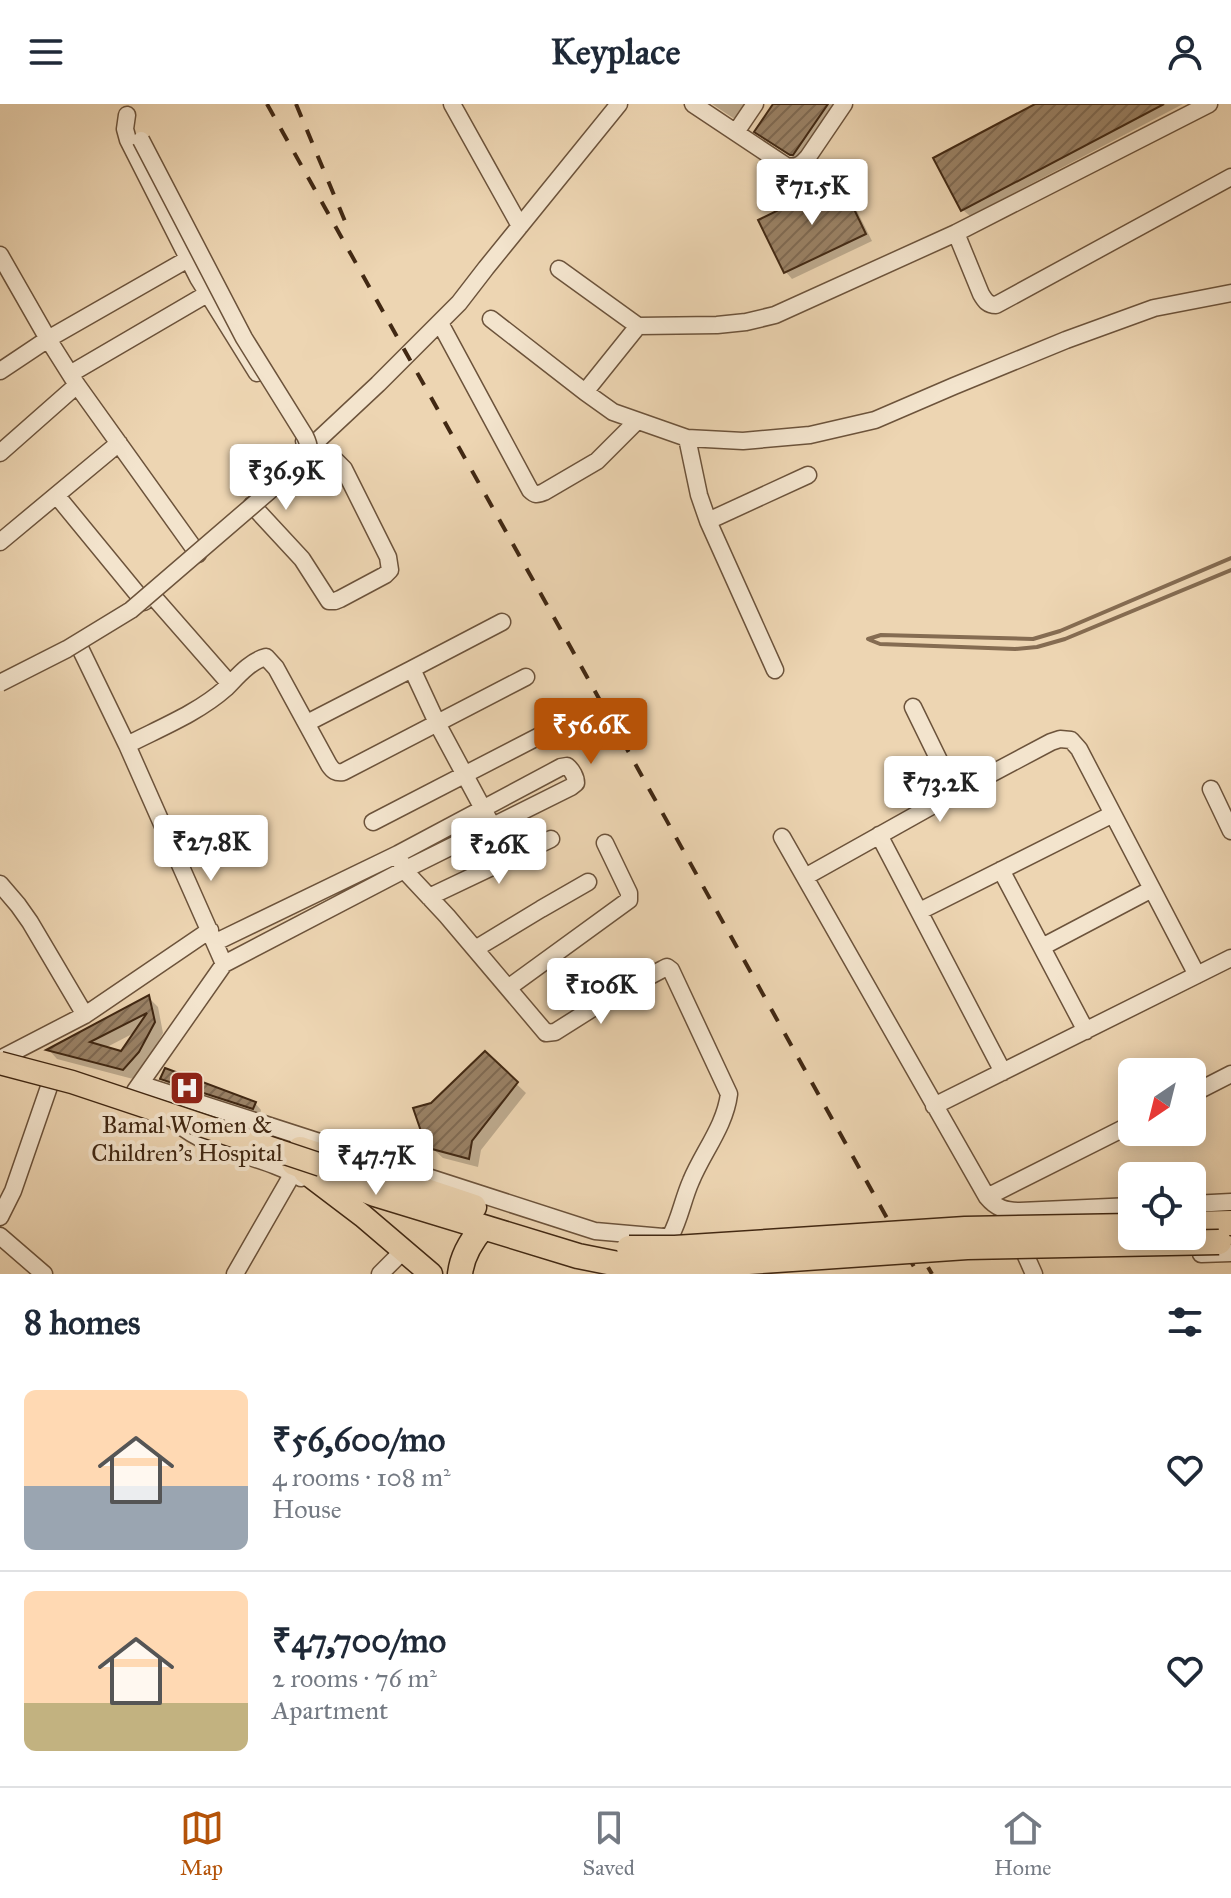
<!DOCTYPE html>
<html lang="en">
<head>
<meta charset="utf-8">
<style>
	:root { --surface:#fff; --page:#f6f6f7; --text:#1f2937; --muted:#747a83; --line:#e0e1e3; --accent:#b45309 }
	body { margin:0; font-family:"IM FELL Great Primer",serif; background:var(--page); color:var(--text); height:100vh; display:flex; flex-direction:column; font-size:30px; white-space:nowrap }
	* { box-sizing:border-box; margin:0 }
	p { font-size:26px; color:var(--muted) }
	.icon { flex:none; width:44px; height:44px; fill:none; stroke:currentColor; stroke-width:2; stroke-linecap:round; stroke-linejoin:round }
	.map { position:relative; height:1170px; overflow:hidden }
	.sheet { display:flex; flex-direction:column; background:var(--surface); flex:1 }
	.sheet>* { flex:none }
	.needle { width:52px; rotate:215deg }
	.tools { position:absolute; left:1118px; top:954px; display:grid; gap:16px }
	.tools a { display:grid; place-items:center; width:88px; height:88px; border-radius:12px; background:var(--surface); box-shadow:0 4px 20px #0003; font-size:40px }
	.price { position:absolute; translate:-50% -68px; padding:0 18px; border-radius:8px; background:#fff; color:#222; font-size:26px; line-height:52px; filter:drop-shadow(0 2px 4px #0008) }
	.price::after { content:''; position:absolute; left:50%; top:48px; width:24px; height:18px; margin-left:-12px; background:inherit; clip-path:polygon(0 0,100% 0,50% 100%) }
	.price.current { background:var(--accent); color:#fff }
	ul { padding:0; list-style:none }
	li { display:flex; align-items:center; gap:24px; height:200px; padding:0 24px }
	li+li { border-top:2px solid var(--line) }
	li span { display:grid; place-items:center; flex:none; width:224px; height:160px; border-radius:12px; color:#555 }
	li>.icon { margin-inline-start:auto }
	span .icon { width:96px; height:96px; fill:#fffc; stroke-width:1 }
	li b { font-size:34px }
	h2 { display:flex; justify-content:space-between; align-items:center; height:96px; padding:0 24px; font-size:34px }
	header { display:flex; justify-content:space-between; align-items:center; height:104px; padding:0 24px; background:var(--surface); font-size:36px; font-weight:700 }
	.tab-bar { display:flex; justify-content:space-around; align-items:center; height:112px; border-top:2px solid var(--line); background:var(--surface); font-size:22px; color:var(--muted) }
	.tab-bar a { display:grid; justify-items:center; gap:4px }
	.tab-bar .current { color:var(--accent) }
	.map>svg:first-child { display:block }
</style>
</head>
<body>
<header><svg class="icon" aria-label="menu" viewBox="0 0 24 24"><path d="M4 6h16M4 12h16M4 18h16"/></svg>Keyplace<svg class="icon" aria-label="person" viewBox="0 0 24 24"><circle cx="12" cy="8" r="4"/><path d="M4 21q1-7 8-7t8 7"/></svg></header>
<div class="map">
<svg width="1231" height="1170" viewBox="0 0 1231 1170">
	<defs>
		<pattern id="building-hatch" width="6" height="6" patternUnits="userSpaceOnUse" patternTransform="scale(2)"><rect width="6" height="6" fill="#9a8266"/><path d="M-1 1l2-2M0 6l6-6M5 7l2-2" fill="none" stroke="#7f6a53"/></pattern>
	</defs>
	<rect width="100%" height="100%" fill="#edd5b2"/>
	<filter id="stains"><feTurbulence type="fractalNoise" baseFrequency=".0025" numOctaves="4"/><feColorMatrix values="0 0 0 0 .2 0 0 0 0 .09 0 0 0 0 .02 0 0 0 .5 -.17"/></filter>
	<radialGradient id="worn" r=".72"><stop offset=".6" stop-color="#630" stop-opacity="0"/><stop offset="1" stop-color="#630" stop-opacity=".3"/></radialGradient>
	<path fill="#0003" fill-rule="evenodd" d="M 712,0 L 747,0 L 736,16 Z
		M 776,0 L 840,0 L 799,57 L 764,34 Z
		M 1039,0 L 1183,0 L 970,112 L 963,106 Z
		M 840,79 L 846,85 L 872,137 L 792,175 L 786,168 L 761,117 Z
		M 149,894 L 158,903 L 163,929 L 148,957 L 133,975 L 57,955 L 49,946 ZM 136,928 L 122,950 L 105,944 Z
		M 485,950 L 526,989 L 481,1046 L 478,1063 L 443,1054 L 433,1045 L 432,1001 Z
		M 162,974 L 255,999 L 261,1006 L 260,1010 L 169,981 Z"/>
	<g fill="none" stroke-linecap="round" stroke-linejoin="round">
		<path stroke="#856c52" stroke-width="4" d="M 868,535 L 881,531 L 1033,535 L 1060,527 L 1231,454
			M 870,536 L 880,540 L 1015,545 L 1037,543 L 1065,535 L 1231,466"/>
	</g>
	<path fill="url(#building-hatch)" stroke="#412813" stroke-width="2" fill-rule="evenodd" d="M 773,0 L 828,0 L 793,51 L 790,51 L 754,28 Z
		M 1035,0 L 1164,0 L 961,107 L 933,54 Z
		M 840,76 L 866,130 L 784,169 L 758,116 Z
		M 149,891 L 155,918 L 139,948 L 123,966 L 46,946 ZM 147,909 L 121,947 L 90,938 Z
		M 485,947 L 518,978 L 472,1037 L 469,1055 L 432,1045 L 421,1036 L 423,1033 L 413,1004 L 431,999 Z
		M 165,964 L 256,998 L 253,1005 L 160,975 Z"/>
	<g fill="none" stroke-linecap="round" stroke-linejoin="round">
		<g stroke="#6c533b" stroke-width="19">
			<path id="minor" d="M 452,0 L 520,122
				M 693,0 L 786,62 C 797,64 801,61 808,53 L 844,0
				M 127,11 L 125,25 L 128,36 L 198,174 L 257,269
				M 736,28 L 755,0
				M 956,129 L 981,190 C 985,197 988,201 996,201 L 1231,73
				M 0,151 L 48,235 L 77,281 L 198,450
				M 559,165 L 638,222 L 717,221 L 746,218 L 775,211 L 956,129 L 1209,0
				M 491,215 L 585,288 L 613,308 L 687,334 L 743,337 L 810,331 L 875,316 L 954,282 L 1066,236 L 1154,204 L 1231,189
				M 440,219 L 530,386 C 535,391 537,391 544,388 L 597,357 L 637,317
				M 0,267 L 48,235 L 188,155
				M 70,270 L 207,190
				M 585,288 L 638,222
				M 687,334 L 699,391 L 708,417 L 775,566
				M 0,349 L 77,281
				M 301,352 L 378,280 L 459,199 L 486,164 L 619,0
				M 57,392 L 144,498
				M 252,401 L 302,455 L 329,497 L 335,497 L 340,495 L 385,471 L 390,466 L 388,453 L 344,365 L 333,354 L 310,343 L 304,337
				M 708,417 L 808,371
				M 0,438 L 119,339
				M 152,491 L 230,580
				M 79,542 L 127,641 L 224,860 L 135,987
				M 412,565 L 502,518
				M 913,603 L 955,689
				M 307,619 L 412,565 L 438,621 L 488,714
				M 127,641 C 160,624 198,609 226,584 C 237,573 250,557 266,553 L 276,564 L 329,661 C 333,667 336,669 343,668 L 526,573
				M 1211,685 L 1231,727
				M 373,718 L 553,625
				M 879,731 L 1003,968
				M 782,733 L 987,1093 C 996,1104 1005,1107 1020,1107 L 1132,1102
				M 1001,766 L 1086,927
				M 805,773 L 955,689 L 1051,638 L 1060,635 L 1071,636 L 1079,645 L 1197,871
				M 0,780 L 18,801 L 30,818 L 85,911
				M 429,793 L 551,735
				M 920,807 L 1113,710
				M 216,838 L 398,750 L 561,663 L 567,662 C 572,666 576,673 576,679 L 571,683 L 404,766 L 224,860
				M 1042,843 L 1152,785
				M 475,845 L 541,805 L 588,778
				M 508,884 L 629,796 L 629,789 L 605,739
				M 0,955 L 85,911 L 210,826
				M 140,980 L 595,1127 L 663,1133 L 671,1131 C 680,1114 683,1095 691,1077 C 703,1048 725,1022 729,990 L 671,866 L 667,863 L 663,865 L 612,892 L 555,928 L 546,929 L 447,812 L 404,766 L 398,750
				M 1192,990 L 1231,970
				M 934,1002 L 1231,854
				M 177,1019 C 212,1049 263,1051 301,1074
				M 987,1093 L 1132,1020
				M 1192,1100 L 1231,1098
				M 0,1113 L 13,1087 L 50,980
				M 0,1132 L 44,1170
				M 1018,1134 L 1034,1170
				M 1201,1150 L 1231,1149
				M 235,1170 L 293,1069
				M 380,1170 L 399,1151"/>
		</g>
		<g stroke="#412813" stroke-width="25">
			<path id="major" d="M 305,1068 L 363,1112 L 431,1170"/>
		</g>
		<g stroke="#412813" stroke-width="27">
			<path id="highway" d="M 300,1045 L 474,1103
				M 294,1059 L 375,1090 L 578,1152 L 628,1162
				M 1192,1120 L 1231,1119
				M 460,1170 C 462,1152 471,1137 483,1123"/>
		</g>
		<use href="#minor" stroke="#f3e4cd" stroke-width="16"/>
		<use href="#major" stroke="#edd5b2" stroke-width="22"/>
		<use href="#highway" stroke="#edd5b2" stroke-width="24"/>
		<path stroke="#412813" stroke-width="4" stroke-dasharray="14 14" stroke-linecap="butt" d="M 267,0 L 571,544 L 918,1170
			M 296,0 L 347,122
			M 914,1139 L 932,1170"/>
		<g stroke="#6c533b" stroke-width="19" stroke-linecap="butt">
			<path id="minor-bridge" d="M 0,579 L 67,545 L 131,506 L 303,358 C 311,349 310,342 305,332 L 244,234 L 141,36"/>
		</g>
		<g stroke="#412813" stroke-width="25" stroke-linecap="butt">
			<path id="major-bridge" d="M 0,959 L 72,978 L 321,1061"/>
		</g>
		<g stroke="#412813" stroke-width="27" stroke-linecap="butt">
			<path id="highway-bridge" d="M 629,1144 L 675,1144 L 965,1125 L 1132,1122
				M 628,1162 L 676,1163 L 967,1143 L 1219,1138"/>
		</g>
		<use href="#minor-bridge" stroke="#f3e4cd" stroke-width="16"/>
		<use href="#major-bridge" stroke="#edd5b2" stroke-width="22"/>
		<use href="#highway-bridge" stroke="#edd5b2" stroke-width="24"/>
	</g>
	<defs>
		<g id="hospital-square" transform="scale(1.8)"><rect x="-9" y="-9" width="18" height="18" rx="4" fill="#8f2418" stroke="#f3e4cd"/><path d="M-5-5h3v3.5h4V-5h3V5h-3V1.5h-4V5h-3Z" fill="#fff"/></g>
	</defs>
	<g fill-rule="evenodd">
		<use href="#hospital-square" x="187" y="984"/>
	</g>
	<g text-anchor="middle" stroke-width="8" stroke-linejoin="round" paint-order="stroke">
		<g font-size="24" fill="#412813" stroke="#f3e4cd">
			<text x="187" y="1029">Bamal Women &amp;<tspan x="187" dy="28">Children's Hospital</tspan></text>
		</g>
	</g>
	<rect width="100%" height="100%" filter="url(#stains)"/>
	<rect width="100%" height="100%" fill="url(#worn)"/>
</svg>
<div class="tools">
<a><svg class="needle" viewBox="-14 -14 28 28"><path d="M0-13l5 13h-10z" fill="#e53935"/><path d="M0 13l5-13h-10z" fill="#747a83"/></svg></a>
<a><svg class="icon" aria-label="locate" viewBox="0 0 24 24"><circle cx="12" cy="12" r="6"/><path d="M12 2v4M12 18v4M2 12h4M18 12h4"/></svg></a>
</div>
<b class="price" style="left:812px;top:123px">₹71.5K</b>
<b class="price" style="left:286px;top:408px">₹36.9K</b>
<b class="price current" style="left:591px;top:662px">₹56.6K</b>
<b class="price" style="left:940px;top:720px">₹73.2K</b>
<b class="price" style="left:211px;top:779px">₹27.8K</b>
<b class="price" style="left:499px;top:782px">₹26K</b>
<b class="price" style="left:601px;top:922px">₹106K</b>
<b class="price" style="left:376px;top:1093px">₹47.7K</b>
</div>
<section class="sheet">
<h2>8 homes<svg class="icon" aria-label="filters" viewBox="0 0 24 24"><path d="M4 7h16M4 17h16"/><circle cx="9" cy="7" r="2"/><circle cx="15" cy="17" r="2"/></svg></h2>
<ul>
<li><span style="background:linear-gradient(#ffd9b3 60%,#9aa5b1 0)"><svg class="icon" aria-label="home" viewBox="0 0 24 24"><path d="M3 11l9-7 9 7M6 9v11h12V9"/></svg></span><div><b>₹56,600/mo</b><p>4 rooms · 108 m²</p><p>House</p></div><svg class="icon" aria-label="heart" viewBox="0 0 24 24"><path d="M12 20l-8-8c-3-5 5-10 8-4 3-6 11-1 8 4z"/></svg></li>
<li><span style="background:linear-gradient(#ffd9b3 70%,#c2b280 0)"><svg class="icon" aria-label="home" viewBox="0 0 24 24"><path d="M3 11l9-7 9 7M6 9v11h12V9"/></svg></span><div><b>₹47,700/mo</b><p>2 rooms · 76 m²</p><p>Apartment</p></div><svg class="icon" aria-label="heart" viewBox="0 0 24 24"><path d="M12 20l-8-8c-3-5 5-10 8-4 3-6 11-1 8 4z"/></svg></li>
</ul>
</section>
<nav class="tab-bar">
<a class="current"><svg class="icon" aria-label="map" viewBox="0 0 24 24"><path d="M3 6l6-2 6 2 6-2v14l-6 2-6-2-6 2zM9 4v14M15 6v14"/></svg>Map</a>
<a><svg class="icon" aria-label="saved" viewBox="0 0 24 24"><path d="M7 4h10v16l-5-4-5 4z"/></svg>Saved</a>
<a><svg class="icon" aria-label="home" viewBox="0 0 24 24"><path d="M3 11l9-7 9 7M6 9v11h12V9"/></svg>Home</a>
</nav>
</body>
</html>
